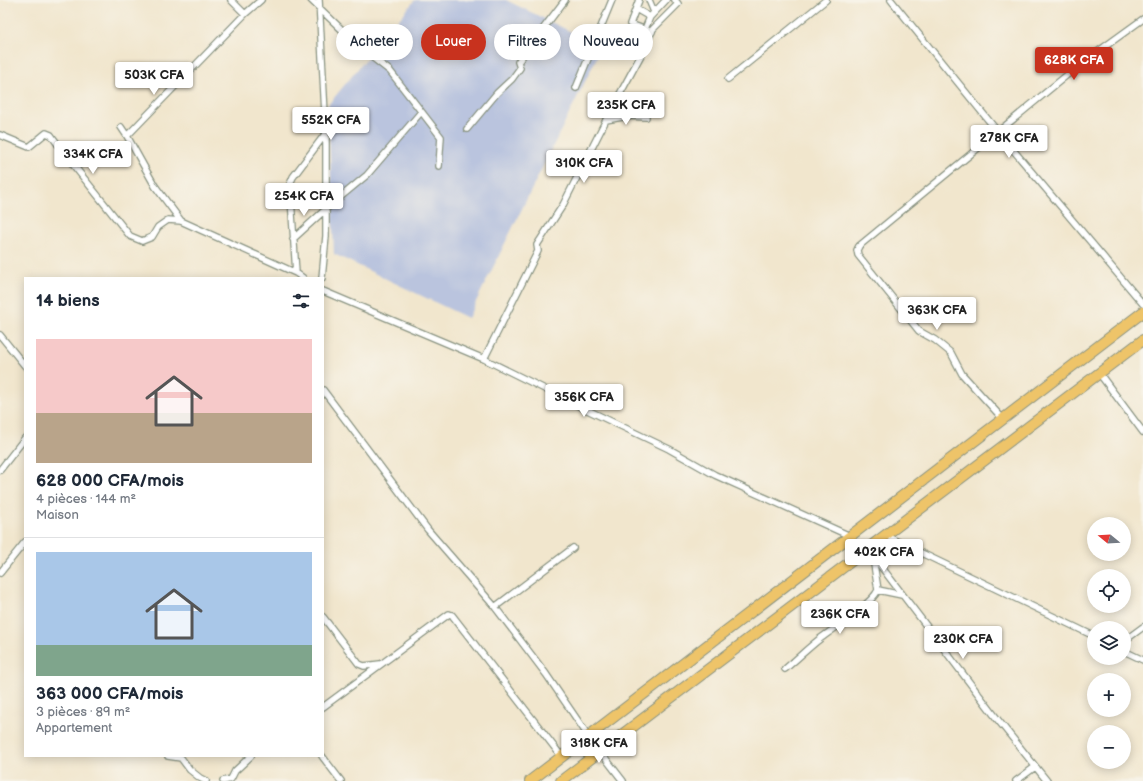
<!DOCTYPE html>
<html lang="fr">
<head>
<meta charset="utf-8">
<style>
	:root { --surface:#fff; --page:#f6f6f7; --text:#1f2937; --muted:#747a83; --line:#e0e1e3; --accent:#c8321e }
	body { margin:0; font-family:"Balsamiq Sans",sans-serif; background:var(--page); color:var(--text); height:100vh; display:flex; flex-direction:column; font-size:15px; white-space:nowrap }
	* { box-sizing:border-box; margin:0 }
	p { font-size:13px; color:var(--muted) }
	.icon { flex:none; width:22px; height:22px; fill:none; stroke:currentColor; stroke-width:2; stroke-linecap:round; stroke-linejoin:round }
	.map { position:relative; flex:1; overflow:hidden }
	.panel { position:absolute; left:24px; top:277px; width:300px; height:480px; display:flex; flex-direction:column; background:var(--surface); border-radius:0px; box-shadow:0 2px 10px #0003 }
	.panel>* { flex:none }
	.top-card { position:absolute; left:336px; top:24px; width:380px; height:36px; display:flex; gap:8px }
	.needle { width:26px; rotate:288deg }
	.tools { position:absolute; left:1087px; top:517px; display:grid; gap:8px }
	.tools a { display:grid; place-items:center; width:44px; height:44px; border-radius:50%; background:var(--surface); box-shadow:0 2px 10px #0003; font-size:20px }
	.price { position:absolute; translate:-50% -34px; padding:0 9px; border-radius:4px; background:#fff; color:#222; font-size:13px; line-height:26px; filter:drop-shadow(0 1px 2px #0008) }
	.price::after { content:''; position:absolute; left:50%; top:24px; width:12px; height:9px; margin-left:-6px; background:inherit; clip-path:polygon(0 0,100% 0,50% 100%) }
	.price.current { background:var(--accent); color:#fff }
	ul { padding:0; list-style:none }
	li { display:grid; align-content:center; gap:8px; height:212px; padding:0 12px }
	li+li { border-top:1px solid var(--line) }
	li span { display:grid; place-items:center; height:124px; border-radius:0px; color:#555 }
	li>.icon { margin-inline-start:auto }
	span .icon { width:72px; height:72px; fill:#fffc; stroke-width:1 }
	li b { font-size:17px }
	h2 { display:flex; justify-content:space-between; align-items:center; height:48px; padding:0 12px; font-size:17px }
	.tag { padding:0 14px; border-radius:18px; background:var(--surface); box-shadow:0 2px 10px #0003; font-size:14px; line-height:36px }
	.tag.current { background:var(--accent); color:#fff }
	.map>svg:first-child { display:block }
</style>
</head>
<body>
<div class="map">
<svg width="1143" height="781" viewBox="0 0 1143 781">
	<rect width="100%" height="100%" fill="#f7f3e8"/>
	<filter id="ink" filterUnits="userSpaceOnUse"><feTurbulence type="fractalNoise" baseFrequency=".025" numOctaves="2"/><feDisplacementMap in="SourceGraphic" scale="8" xChannelSelector="R" yChannelSelector="G"/><feConvolveMatrix kernelMatrix="1 2 1 2 8 2 1 2 1" color-interpolation-filters="sRGB"/></filter>
	<filter id="wash" filterUnits="userSpaceOnUse"><feTurbulence type="fractalNoise" baseFrequency=".012" numOctaves="4" result="noise"/><feDisplacementMap in="SourceGraphic" scale="16" xChannelSelector="R" yChannelSelector="G"/><feGaussianBlur stdDeviation="0.9" result="paint"/><feColorMatrix in="noise" values="0 0 0 0 0 0 0 0 0 0 0 0 0 0 0 0 0 1.4 0 .05"/><feComposite in="paint" operator="in"/></filter>
	<g filter="url(#wash)">
		<rect width="100%" height="100%" fill="#f1e6cd"/>
		<path fill="#bac4de" d="M 415,0 L 506,0 L 602,47 L 468,318 L 334,254 L 328,105 Z"/>
	</g>
	<g filter="url(#ink)">
		<g fill="none" stroke-linecap="round" stroke-linejoin="round">
			<g stroke="#889280" stroke-width="8">
				<path id="street" d="M 231,0 L 245,14
					M 311,0 L 363,50 L 390,71 L 441,137 L 439,166
					M 639,0 L 630,24 L 652,32
					M 649,0 L 654,12
					M 891,0 L 998,132 L 1143,304
					M 636,9 L 650,17 L 645,29
					M 650,17 L 666,0
					M 728,79 L 826,0
					M 576,88 L 612,0
					M 606,120 L 628,116 L 646,117
					M 121,127 L 127,136
					M 467,129 L 497,93 L 512,79 L 520,68 L 518,62 L 565,0
					M 0,135 L 29,147 L 46,133 L 51,135 L 67,157 L 130,236 L 142,241 L 152,237 L 158,227 L 168,220 L 181,221 L 296,273 L 303,278
					M 181,221 L 155,186 L 127,136 L 245,14 L 261,0
					M 293,239 L 326,209 L 367,175 L 421,112
					M 296,273 L 290,184 L 293,177 L 326,133 L 319,0
					M 322,278 L 326,236 L 326,133
					M 323,291 L 484,359 L 579,406 L 669,449 L 715,475 L 850,536
					M 0,335 L 25,366
					M 484,359 L 538,251 L 537,245 L 563,205 L 607,118 L 641,55 L 653,29 L 678,4 L 675,0
					M 1099,373 L 1143,432
					M 323,390 L 428,530 L 495,607 L 546,674 L 589,737 L 623,781
					M 1003,419 L 962,374 L 951,353 L 935,340 L 919,331 L 858,255 L 857,250 L 859,246 L 1078,66 L 1143,19
					M 0,470 L 25,438
					M 884,535 L 1094,636
					M 867,548 L 998,720 L 1047,781
					M 0,573 L 25,542
					M 878,590 L 902,595
					M 495,607 L 573,548
					M 323,617 L 359,664 L 364,666 L 380,664
					M 1124,641 L 1143,627
					M 1124,651 L 1143,660
					M 785,669 C 797,659 808,648 821,638 C 834,628 872,604 878,590 L 873,558
					M 323,707 L 449,614 L 452,615 L 562,757
					M 168,756 L 181,758 L 190,770 L 200,778 L 206,781
					M 322,756 L 341,781
					M 223,781 L 231,779 L 235,771 L 251,756
					M 1016,781 L 1035,767"/>
			</g>
			<g stroke="#889280" stroke-width="12">
				<path id="highway" d="M 530,781 L 1143,312
					M 561,781 L 1143,340"/>
			</g>
			<use href="#street" stroke="#fff" stroke-width="5.5"/>
			<use href="#highway" stroke="#eec469" stroke-width="10"/>
		</g>
	</g>
</svg>
<div class="tools">
<a><svg class="needle" viewBox="-14 -14 28 28"><path d="M0-13l5 13h-10z" fill="#e53935"/><path d="M0 13l5-13h-10z" fill="#747a83"/></svg></a>
<a><svg class="icon" aria-label="locate" viewBox="0 0 24 24"><circle cx="12" cy="12" r="6"/><path d="M12 2v4M12 18v4M2 12h4M18 12h4"/></svg></a>
<a><svg class="icon" aria-label="layers" viewBox="0 0 24 24"><path d="M12 4l9 5-9 5-9-5zM3 14l9 5 9-5"/></svg></a>
<a>+</a>
<a>−</a>
</div>
<b class="price current" style="left:1074px;top:81px">628K CFA</b>
<b class="price" style="left:154px;top:96px">503K CFA</b>
<b class="price" style="left:626px;top:126px">235K CFA</b>
<b class="price" style="left:331px;top:141px">552K CFA</b>
<b class="price" style="left:1009px;top:159px">278K CFA</b>
<b class="price" style="left:93px;top:175px">334K CFA</b>
<b class="price" style="left:584px;top:184px">310K CFA</b>
<b class="price" style="left:304px;top:217px">254K CFA</b>
<b class="price" style="left:937px;top:331px">363K CFA</b>
<b class="price" style="left:584px;top:418px">356K CFA</b>
<b class="price" style="left:884px;top:573px">402K CFA</b>
<b class="price" style="left:840px;top:635px">236K CFA</b>
<b class="price" style="left:963px;top:660px">230K CFA</b>
<b class="price" style="left:599px;top:764px">318K CFA</b>
<div class="top-card">
<a class="tag">Acheter</a>
<a class="tag current">Louer</a>
<a class="tag">Filtres</a>
<a class="tag">Nouveau</a>
</div>
<section class="panel">
<h2>14 biens<svg class="icon" aria-label="filters" viewBox="0 0 24 24"><path d="M4 7h16M4 17h16"/><circle cx="9" cy="7" r="2"/><circle cx="15" cy="17" r="2"/></svg></h2>
<ul>
<li><span style="background:linear-gradient(#f6c9c9 60%,#b9a48a 0)"><svg class="icon" aria-label="home" viewBox="0 0 24 24"><path d="M3 11l9-7 9 7M6 9v11h12V9"/></svg></span><div><b>628 000 CFA/mois</b><p>4 pièces · 144 m²</p><p>Maison</p></div></li>
<li><span style="background:linear-gradient(#a9c7e8 75%,#7fa58c 0)"><svg class="icon" aria-label="home" viewBox="0 0 24 24"><path d="M3 11l9-7 9 7M6 9v11h12V9"/></svg></span><div><b>363 000 CFA/mois</b><p>3 pièces · 89 m²</p><p>Appartement</p></div></li>
</ul>
</section>
</div>
</body>
</html>
